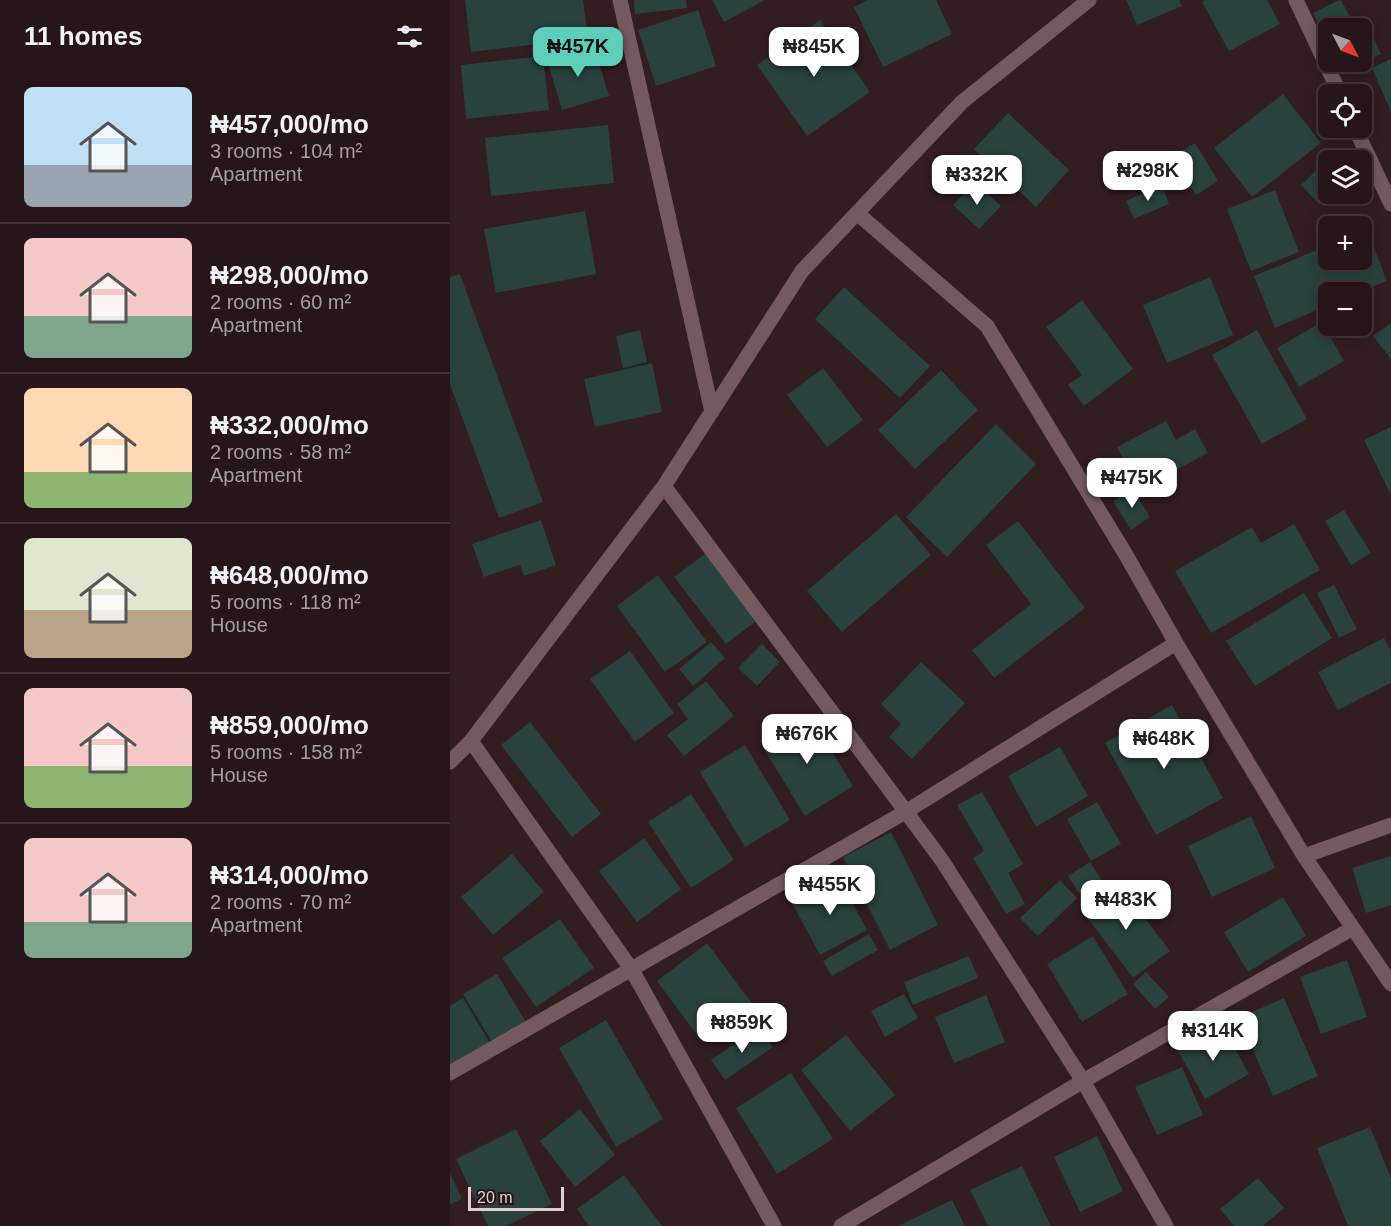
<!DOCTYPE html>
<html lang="en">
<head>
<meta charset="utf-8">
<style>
	:root { --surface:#261619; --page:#2e1f22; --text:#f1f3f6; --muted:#a49fa2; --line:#423538; --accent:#5dceb9 }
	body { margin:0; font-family:Helvetica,sans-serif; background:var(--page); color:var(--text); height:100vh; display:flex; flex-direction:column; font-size:22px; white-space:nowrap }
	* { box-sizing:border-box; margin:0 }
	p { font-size:20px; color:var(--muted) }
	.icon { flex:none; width:33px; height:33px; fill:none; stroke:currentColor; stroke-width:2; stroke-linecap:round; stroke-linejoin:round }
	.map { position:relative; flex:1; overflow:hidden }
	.drawer { display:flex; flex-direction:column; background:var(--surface); width:450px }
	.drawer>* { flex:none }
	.needle { width:39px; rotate:131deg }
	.buttons { position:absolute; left:868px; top:18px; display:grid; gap:12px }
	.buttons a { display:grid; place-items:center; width:54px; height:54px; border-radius:9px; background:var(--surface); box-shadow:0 3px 15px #0003,0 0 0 2px var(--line); font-size:30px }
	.scale { position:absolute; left:18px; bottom:15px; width:96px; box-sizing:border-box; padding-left:6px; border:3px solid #dfd1d3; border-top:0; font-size:16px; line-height:21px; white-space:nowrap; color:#dfd1d3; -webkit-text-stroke:4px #271418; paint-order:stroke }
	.price { position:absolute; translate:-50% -51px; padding:0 14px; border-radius:12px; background:#fff; color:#222; font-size:20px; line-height:39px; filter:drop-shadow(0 2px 3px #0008) }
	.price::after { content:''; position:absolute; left:50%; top:36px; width:18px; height:14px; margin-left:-9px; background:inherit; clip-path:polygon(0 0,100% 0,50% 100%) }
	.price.active { background:var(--accent); color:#111 }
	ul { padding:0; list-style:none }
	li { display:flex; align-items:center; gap:18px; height:150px; padding:0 24px }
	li+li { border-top:2px solid var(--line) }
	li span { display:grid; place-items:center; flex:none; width:168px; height:120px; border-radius:9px; color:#555 }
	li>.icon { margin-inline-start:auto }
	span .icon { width:72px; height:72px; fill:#fffc; stroke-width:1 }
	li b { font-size:26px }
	h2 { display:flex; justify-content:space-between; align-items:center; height:72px; padding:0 24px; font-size:26px }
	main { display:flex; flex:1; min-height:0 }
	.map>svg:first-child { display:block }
</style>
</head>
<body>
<main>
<section class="drawer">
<h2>11 homes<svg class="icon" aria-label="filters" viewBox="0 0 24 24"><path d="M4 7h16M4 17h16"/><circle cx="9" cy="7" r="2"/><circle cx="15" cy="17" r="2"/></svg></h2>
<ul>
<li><span style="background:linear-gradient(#bfe0f5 65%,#9aa5b1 0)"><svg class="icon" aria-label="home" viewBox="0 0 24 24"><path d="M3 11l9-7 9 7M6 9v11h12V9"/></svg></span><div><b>₦457,000/mo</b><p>3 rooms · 104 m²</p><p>Apartment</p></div></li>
<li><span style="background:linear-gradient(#f6c9c9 65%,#7fa58c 0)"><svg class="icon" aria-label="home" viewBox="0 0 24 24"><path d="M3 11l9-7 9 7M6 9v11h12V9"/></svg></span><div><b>₦298,000/mo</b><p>2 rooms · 60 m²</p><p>Apartment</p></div></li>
<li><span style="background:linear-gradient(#ffd9b3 70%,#8fb573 0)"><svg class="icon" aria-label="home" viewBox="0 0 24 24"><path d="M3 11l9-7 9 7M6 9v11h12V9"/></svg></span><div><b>₦332,000/mo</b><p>2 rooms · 58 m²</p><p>Apartment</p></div></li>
<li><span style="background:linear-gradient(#dfe7d0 60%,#b9a48a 0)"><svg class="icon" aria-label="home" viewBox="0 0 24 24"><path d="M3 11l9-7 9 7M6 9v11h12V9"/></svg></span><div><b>₦648,000/mo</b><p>5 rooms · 118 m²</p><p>House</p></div></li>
<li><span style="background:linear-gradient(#f6c9c9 65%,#8fb573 0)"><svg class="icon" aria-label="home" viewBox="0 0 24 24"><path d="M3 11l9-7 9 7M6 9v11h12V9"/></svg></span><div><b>₦859,000/mo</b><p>5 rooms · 158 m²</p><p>House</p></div></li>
<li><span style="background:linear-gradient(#f6c9c9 70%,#7fa58c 0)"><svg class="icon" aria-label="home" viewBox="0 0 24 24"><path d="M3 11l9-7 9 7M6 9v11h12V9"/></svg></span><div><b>₦314,000/mo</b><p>2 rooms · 70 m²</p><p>Apartment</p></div></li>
</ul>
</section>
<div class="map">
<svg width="941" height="1226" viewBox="0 0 941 1226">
	<rect width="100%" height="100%" fill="#321d21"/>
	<path fill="#29423d" d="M 15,0 L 133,0 L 138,38 L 21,52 Z
		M 184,0 L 236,0 L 237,8 L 185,14 Z
		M 262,0 L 315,0 L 274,22 Z
		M 418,0 L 486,0 L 502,34 L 433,67 L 404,7 Z
		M 676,0 L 729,0 L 732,6 L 687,25 Z
		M 755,0 L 817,0 L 830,24 L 779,51 L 752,2 Z
		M 889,0 L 891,0 L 906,28 L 879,28 L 879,44 L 863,13 Z
		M 248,10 L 266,66 L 206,86 L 188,30 Z
		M 370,20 L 420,92 L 357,136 L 307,65 Z
		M 919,27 L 931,54 L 895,70 L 891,62 L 912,62 L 912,30 Z
		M 144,46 L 159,96 L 112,110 L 97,60 Z
		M 93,56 L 99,110 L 16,119 L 11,65 Z
		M 941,59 L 941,112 L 922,68 Z
		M 833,94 L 871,143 L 802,197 L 764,148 Z
		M 558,113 L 619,170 L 586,207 L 524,149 Z
		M 158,125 L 164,183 L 41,196 L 35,138 Z
		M 745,143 L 768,181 L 746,195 L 722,157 Z
		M 877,160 L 879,163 L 879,194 L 869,204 L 851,185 Z
		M 525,182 L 551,206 L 529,229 L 503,205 Z
		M 712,185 L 719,204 L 684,219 L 676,201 Z
		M 825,190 L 849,252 L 801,271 L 777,209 Z
		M 135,211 L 146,274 L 46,293 L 34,229 Z
		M 917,230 L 937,281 L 909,292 L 879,292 L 879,305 L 825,328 L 804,276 L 879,245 L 879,260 L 912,260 L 912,232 Z
		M 10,274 L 93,502 L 49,518 L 0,384 L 0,277 Z
		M 760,277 L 783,335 L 717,363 L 693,305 Z
		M 394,287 L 480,366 L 450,398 L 365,319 Z
		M 632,300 L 683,369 L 634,406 L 618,385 L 632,375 L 596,327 Z
		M 872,322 L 894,361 L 849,387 L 827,348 Z
		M 941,323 L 941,359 L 923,336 Z
		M 190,330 L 197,362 L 173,368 L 166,336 Z
		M 807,330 L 857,419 L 812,444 L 762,355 Z
		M 202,363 L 212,412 L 145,427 L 134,379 Z
		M 373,368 L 413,420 L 377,447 L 337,395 Z
		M 491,370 L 528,410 L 465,469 L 428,430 Z
		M 716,421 L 726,440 L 745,429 L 758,453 L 689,489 L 667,447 Z
		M 546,424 L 586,464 L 497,557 L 456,517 Z
		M 941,427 L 941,495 L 914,440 Z
		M 683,489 L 700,517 L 681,530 L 663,501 Z
		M 894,510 L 921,553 L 901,565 L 875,521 Z
		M 446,514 L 481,555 L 392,632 L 357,591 Z
		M 91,520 L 106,565 L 74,576 L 70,565 L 34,577 L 22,544 Z
		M 568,521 L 635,608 L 544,678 L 522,650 L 581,604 L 536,545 Z
		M 844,524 L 870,570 L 761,633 L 725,571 L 802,527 L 811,543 Z
		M 259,551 L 310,618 L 276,644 L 224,577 Z
		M 208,575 L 257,642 L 215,672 L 167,606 Z
		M 884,585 L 907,629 L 889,638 L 867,593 Z
		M 854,593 L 882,638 L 805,686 L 776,641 Z
		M 934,638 L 941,651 L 941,683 L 888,710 L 868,672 Z
		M 261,642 L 275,658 L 243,686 L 229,669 Z
		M 312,644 L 330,662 L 307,686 L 288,668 Z
		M 180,651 L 224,713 L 185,742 L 140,679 Z
		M 471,662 L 515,703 L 462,759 L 439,737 L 451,724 L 431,704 Z
		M 256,681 L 284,716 L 234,756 L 217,735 L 238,719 L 227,704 Z
		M 722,705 L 773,798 L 706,835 L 655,743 Z
		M 359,714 L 403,786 L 355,816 L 311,744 Z
		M 80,722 L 151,814 L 122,837 L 51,745 Z
		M 295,745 L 340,820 L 295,847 L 250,772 Z
		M 610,747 L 638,796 L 586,827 L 558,776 Z
		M 532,792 L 573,864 L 558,873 L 575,904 L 556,914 L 523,858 L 534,851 L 507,805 Z
		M 241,794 L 284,860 L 241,888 L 198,822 Z
		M 647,802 L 671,844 L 641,861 L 617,819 Z
		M 801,816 L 825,868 L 762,897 L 738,846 Z
		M 441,832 L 488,925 L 440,950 L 393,857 Z
		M 194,838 L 231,889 L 187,922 L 149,871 Z
		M 62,854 L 94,892 L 43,935 L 11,897 Z
		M 941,856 L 941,905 L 916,913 L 902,868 Z
		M 640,862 L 651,879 L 629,893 L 618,876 Z
		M 389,878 L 417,930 L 370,955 L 342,903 Z
		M 610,880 L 627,898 L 588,936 L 570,918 Z
		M 669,884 L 720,951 L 683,978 L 633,912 Z
		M 833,897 L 856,936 L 798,972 L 774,932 Z
		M 110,919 L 144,968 L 86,1007 L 52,958 Z
		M 419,934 L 428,950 L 382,976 L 373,961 Z
		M 643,936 L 678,994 L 632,1022 L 597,964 Z
		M 257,943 L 303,1005 L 253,1043 L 207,981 Z
		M 519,956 L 528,978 L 463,1005 L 454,982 Z
		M 897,960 L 917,1017 L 871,1034 L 850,977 Z
		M 696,972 L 719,997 L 705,1009 L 683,984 Z
		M 47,974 L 76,1022 L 42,1042 L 13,994 Z
		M 454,994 L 468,1018 L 435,1037 L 421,1011 Z
		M 536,995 L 555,1042 L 504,1063 L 485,1017 Z
		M 13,998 L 40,1043 L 0,1068 L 0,1006 Z
		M 834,998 L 868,1076 L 823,1096 L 789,1018 Z
		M 156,1020 L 213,1119 L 166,1147 L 109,1048 Z
		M 772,1025 L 799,1074 L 755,1099 L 727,1049 Z
		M 309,1027 L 323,1047 L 275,1080 L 261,1060 Z
		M 396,1035 L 445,1095 L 400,1131 L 351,1070 Z
		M 732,1067 L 753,1115 L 707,1135 L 685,1087 Z
		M 341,1073 L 383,1139 L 327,1174 L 286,1108 Z
		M 130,1109 L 165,1155 L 125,1187 L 90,1141 Z
		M 920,1127 L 941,1178 L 941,1226 L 898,1226 L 867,1148 Z
		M 66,1129 L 102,1204 L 56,1226 L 38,1226 L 6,1159 Z
		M 647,1136 L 673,1191 L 630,1212 L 604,1157 Z
		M 572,1166 L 601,1226 L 538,1226 L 520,1190 Z
		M 0,1173 L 12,1199 L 0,1204 Z
		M 174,1175 L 212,1226 L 139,1226 L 127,1209 Z
		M 808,1178 L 834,1208 L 813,1226 L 784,1226 L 770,1209 Z
		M 502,1200 L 515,1226 L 448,1226 Z"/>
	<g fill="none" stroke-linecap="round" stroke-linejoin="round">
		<path stroke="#735a5f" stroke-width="15" d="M 170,0 L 262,412
			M 846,0 L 890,94
			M 905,128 L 941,204
			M 407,213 L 537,326 L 676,555 L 726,643 L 854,856 L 941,984
			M 214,486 L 491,859 L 633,1081 L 716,1226
			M 21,741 L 182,970 L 324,1226
			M 0,762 L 21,741 L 214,486 L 352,271 L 512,102 L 639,0
			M 854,856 L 941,825
			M 0,1073 L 457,811 L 726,643
			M 391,1226 L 633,1081 L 903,928"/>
	</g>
</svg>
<div class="buttons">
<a><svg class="needle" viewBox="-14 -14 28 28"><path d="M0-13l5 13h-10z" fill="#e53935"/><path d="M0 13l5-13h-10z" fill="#a49fa2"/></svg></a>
<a><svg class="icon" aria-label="locate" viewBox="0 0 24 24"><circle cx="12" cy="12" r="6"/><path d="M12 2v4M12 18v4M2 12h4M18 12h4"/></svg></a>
<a><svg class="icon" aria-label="layers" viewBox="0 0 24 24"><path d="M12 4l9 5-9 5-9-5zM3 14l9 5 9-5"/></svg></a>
<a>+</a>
<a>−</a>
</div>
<div class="scale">20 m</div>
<b class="price active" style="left:128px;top:78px">₦457K</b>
<b class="price" style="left:364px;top:78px">₦845K</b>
<b class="price" style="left:698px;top:202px">₦298K</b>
<b class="price" style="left:527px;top:206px">₦332K</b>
<b class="price" style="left:682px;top:509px">₦475K</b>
<b class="price" style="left:357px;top:765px">₦676K</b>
<b class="price" style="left:714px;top:770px">₦648K</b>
<b class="price" style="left:380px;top:916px">₦455K</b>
<b class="price" style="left:676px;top:931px">₦483K</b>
<b class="price" style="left:292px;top:1054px">₦859K</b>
<b class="price" style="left:763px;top:1062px">₦314K</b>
</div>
</main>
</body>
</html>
